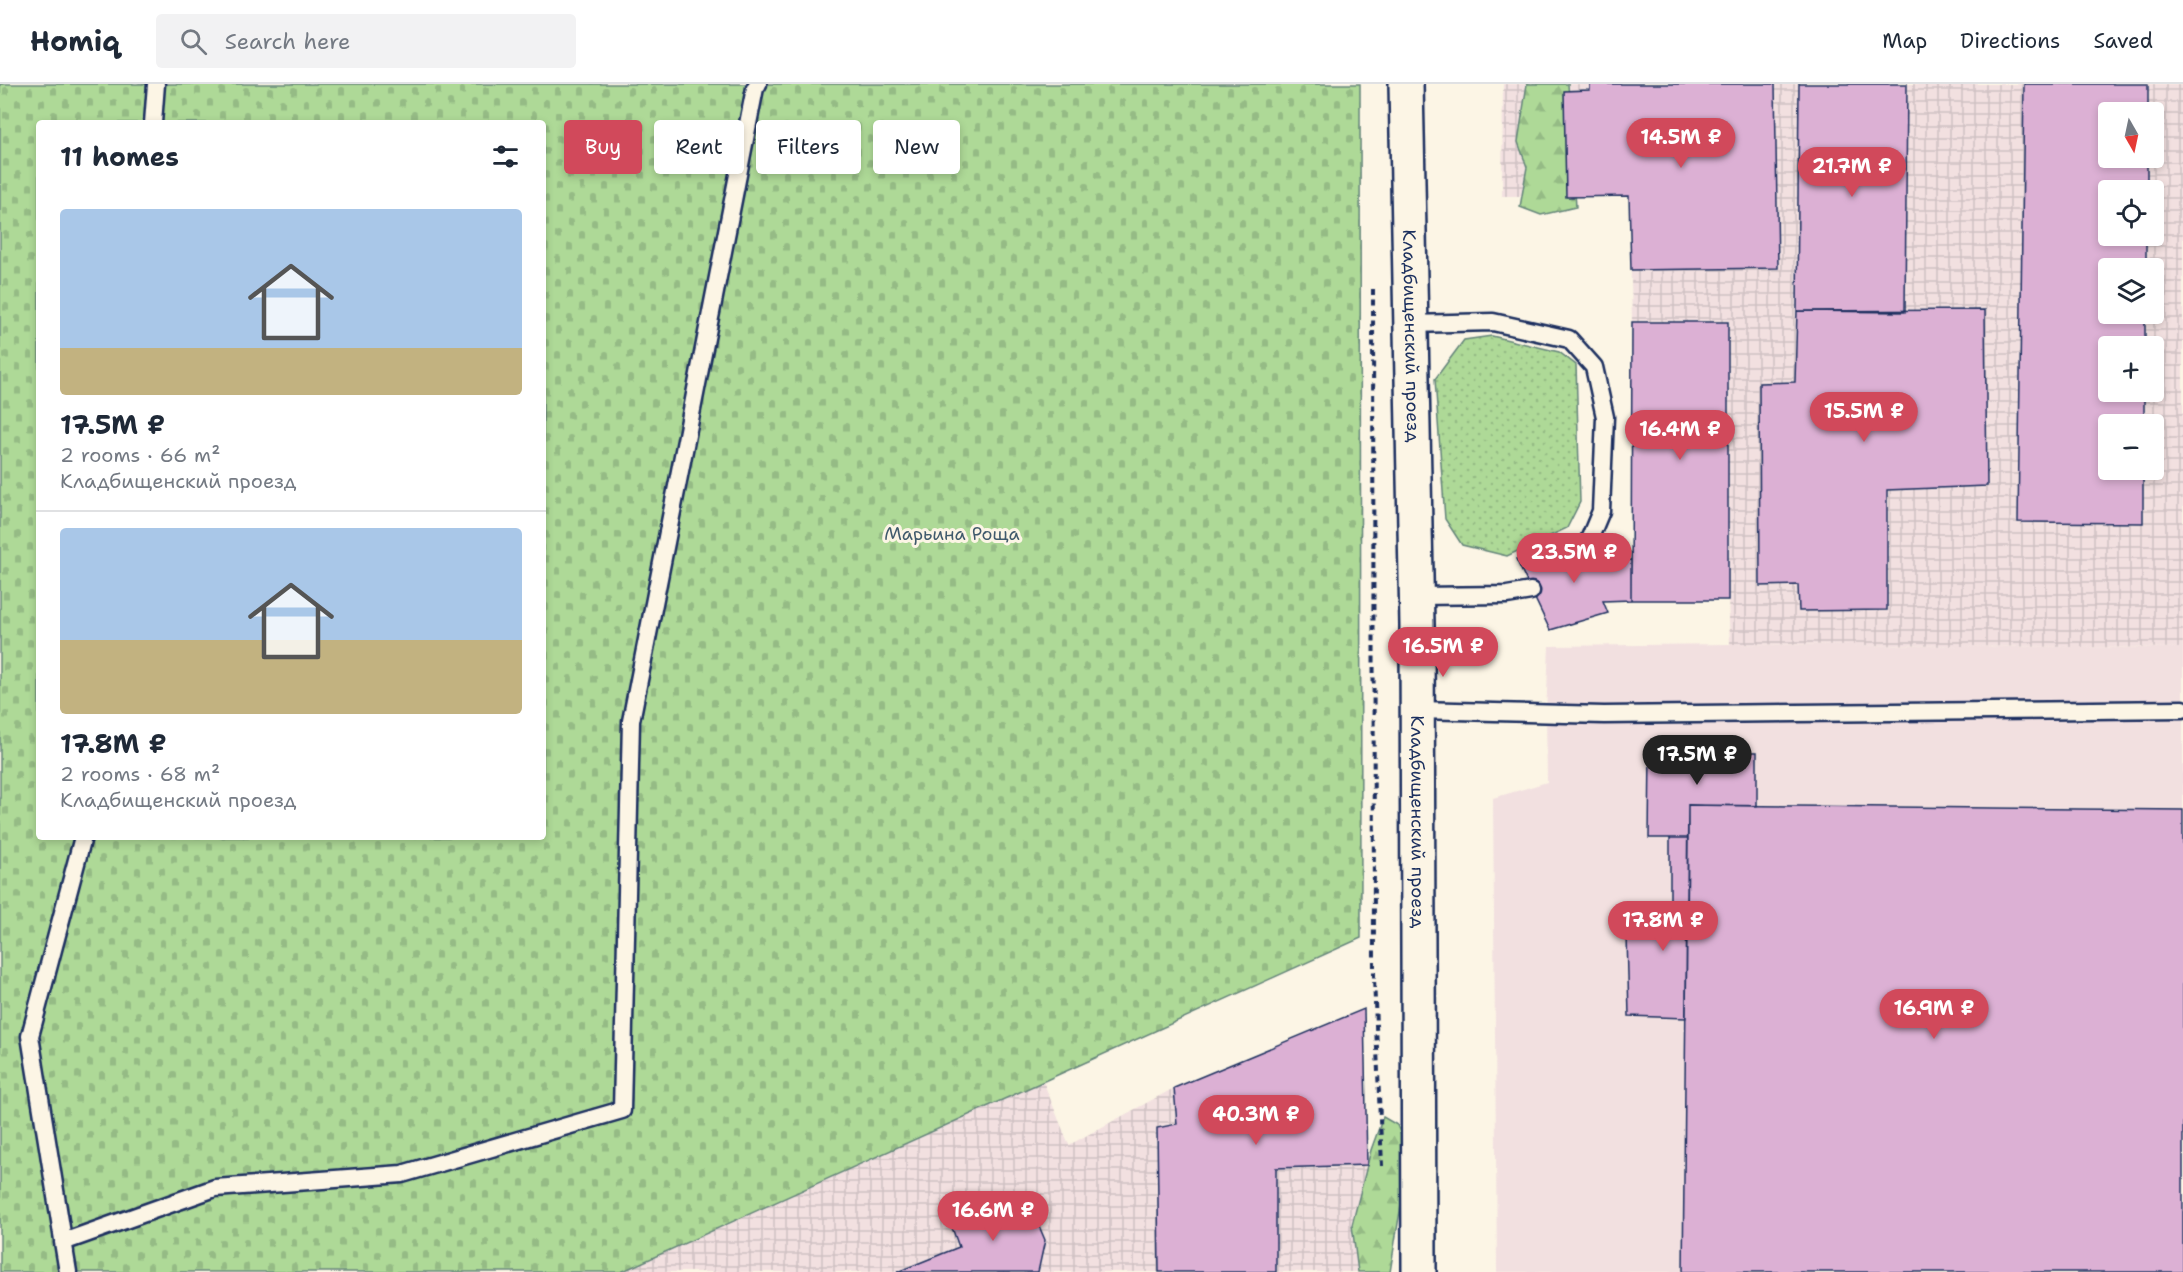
<!DOCTYPE html>
<html lang="en">
<head>
<meta charset="utf-8">
<style>
	:root { --surface:#fff; --page:#f2f2f3; --text:#1f2937; --muted:#747a83; --line:#e0e1e3; --accent:#d1495b }
	body { margin:0; font-family:"Shantell Sans",sans-serif; background:var(--page); color:var(--text); height:100vh; display:flex; flex-direction:column; font-size:22px; white-space:nowrap }
	* { box-sizing:border-box; margin:0 }
	p { font-size:20px; color:var(--muted) }
	.icon { flex:none; width:33px; height:33px; fill:none; stroke:currentColor; stroke-width:2; stroke-linecap:round; stroke-linejoin:round }
	.map { position:relative; flex:1; overflow:hidden }
	.sheet { position:absolute; left:36px; top:36px; width:510px; height:720px; display:flex; flex-direction:column; background:var(--surface); border-radius:6px; box-shadow:0 3px 9px #0003 }
	.sheet>* { flex:none }
	.top-card { position:absolute; left:564px; top:36px; width:570px; height:54px; display:flex; gap:12px }
	.needle { width:39px; rotate:171deg }
	.tools { position:absolute; left:2098px; top:18px; display:grid; gap:12px }
	.tools a { display:grid; place-items:center; width:66px; height:66px; border-radius:6px; background:var(--surface); box-shadow:0 3px 9px #0003; font-size:30px }
	.price { position:absolute; translate:-50% -51px; padding:0 14px; border-radius:21px; background:var(--accent); color:#fff; font-size:20px; line-height:39px; filter:drop-shadow(0 2px 3px #0008) }
	.price::after { content:''; position:absolute; left:50%; top:36px; width:18px; height:14px; margin-left:-9px; background:inherit; clip-path:polygon(0 0,100% 0,50% 100%) }
	.price.current { background:#222; color:#fff }
	ul { padding:0; list-style:none }
	li { display:grid; align-content:center; gap:12px; height:318px; padding:0 24px }
	li+li { border-top:2px solid var(--line) }
	li span { display:grid; place-items:center; height:186px; border-radius:6px; color:#555 }
	li>.icon { margin-inline-start:auto }
	span .icon { width:108px; height:108px; fill:#fffc; stroke-width:1 }
	li b { font-size:26px }
	h2 { display:flex; justify-content:space-between; align-items:center; height:72px; padding:0 24px; font-size:26px }
	.tag { padding:0 21px; border-radius:6px; background:var(--surface); box-shadow:0 3px 9px #0003; font-size:21px; line-height:54px }
	.tag.current { background:var(--accent); color:#fff }
	header { display:flex; align-items:center; gap:36px; box-sizing:border-box; height:84px; padding:0 30px; background:var(--surface); border-bottom:2px solid var(--line) }
	header strong { font-size:28px }
	nav { display:flex; gap:33px; margin-inline-start:auto; font-size:21px }
	.search { width:420px; height:54px; background:var(--page); display:flex; align-items:center; gap:15px; box-sizing:border-box; padding:0 21px; border-radius:6px; color:var(--muted); font-size:22px }
	.map>svg:first-child { display:block }
</style>
</head>
<body>
<header>
<strong>Homiq</strong>
<div class="search"><svg class="icon" aria-label="search" viewBox="0 0 24 24"><circle cx="10" cy="10" r="6"/><path d="M15 15l6 6"/></svg>Search here</div>
<nav><a>Map</a><a>Directions</a><a>Saved</a></nav>
</header>
<div class="map">
<svg width="2183" height="1188" viewBox="0 0 2183 1188">
	<defs>
		<pattern id="industrial-grid" width="8" height="8" patternUnits="userSpaceOnUse" patternTransform="scale(1.5)"><rect width="8" height="8" fill="#f2e0e0"/><path d="M0 4h8M4 0v8" fill="none" stroke="#cfc0c3"/></pattern>
		<pattern id="grass-dots" width="8" height="8" patternUnits="userSpaceOnUse" patternTransform="scale(1.5)"><rect width="8" height="8" fill="#aed997"/><path d="M2 2h.1M6 6h.1" fill="none" stroke="#95bb85" stroke-width="1.8" stroke-linecap="round"/></pattern>
		<pattern id="forest-firs" width="22" height="20" patternUnits="userSpaceOnUse" patternTransform="scale(1.5)"><rect width="22" height="20" fill="#aed997"/><path d="M5 1l3.5 6h-7zM16 11l3.5 6h-7z" fill="#95bb85"/></pattern>
		<pattern id="cemetery-stones" width="16" height="16" patternUnits="userSpaceOnUse" patternTransform="scale(1.5)"><rect width="16" height="16" fill="#aed997"/><path d="M2 7V4a2 2 0 0 1 4 0v3zM10 15v-3a2 2 0 0 1 4 0v3z" fill="#95bb85"/></pattern>
	</defs>
	<rect width="100%" height="100%" fill="#fcf5e5"/>
	<filter id="ink" filterUnits="userSpaceOnUse"><feTurbulence type="fractalNoise" baseFrequency=".0167" numOctaves="2"/><feDisplacementMap in="SourceGraphic" scale="12" xChannelSelector="R" yChannelSelector="G"/><feConvolveMatrix kernelMatrix="1 2 1 2 8 2 1 2 1" color-interpolation-filters="sRGB"/></filter>
	<g filter="url(#ink)">
		<path fill="#f2e0e0" d="M 1730,560 L 2183,564 L 2183,1188 L 1497,1188 L 1493,714 L 1547,698 L 1546,630 L 1549,562 Z"/>
		<path fill="url(#industrial-grid)" fill-rule="evenodd" d="M 1503,0 L 2183,0 L 2183,564 L 1730,560 L 1728,516 L 1728,239 L 1632,238 L 1629,112 L 1502,112 ZM 2109,28 L 2154,28 L 2154,74 L 2109,74 ZM 2109,106 L 2154,106 L 2154,152 L 2109,152 ZM 2109,184 L 2154,184 L 2154,230 L 2109,230 ZM 2109,262 L 2154,262 L 2154,308 L 2109,308 ZM 2109,340 L 2154,340 L 2154,386 L 2109,386 Z
			M 1364,925 L 1368,1188 L 621,1188 L 1043,997 L 1069,1061 L 1174,1004 Z"/>
		<path fill="url(#grass-dots)" stroke="#64847a" stroke-width="1.5" d="M 1492,252 L 1559,268 L 1576,281 L 1580,418 L 1567,444 L 1507,472 L 1462,461 L 1445,435 L 1435,295 L 1464,256 Z"/>
		<path fill="url(#forest-firs)" stroke="#64847a" stroke-width="1.5" d="M 1527,0 L 1568,0 L 1576,123 L 1541,131 L 1520,123 L 1527,83 L 1518,58 Z
			M 1383,1033 L 1397,1041 L 1409,1072 L 1390,1188 L 1358,1188 L 1352,1141 L 1371,1066 Z"/>
		<path fill="url(#cemetery-stones)" stroke="#64847a" stroke-width="1.5" fill-rule="evenodd" d="M 0,0 L 1360,0 L 1361,854 L 621,1188 L 0,1188 ZM 39,39 L 543,39 L 543,753 L 39,753 Z"/>
		<path fill="#dcb0d4" stroke="#1b2f5e" stroke-width="1.5" d="M 1590,0 L 1775,0 L 1778,184 L 1631,186 L 1629,112 L 1566,113 L 1564,7 L 1590,6 Z
			M 1799,0 L 1907,0 L 1905,228 L 1797,227 Z
			M 2024,0 L 2148,0 L 2148,28 L 2109,28 L 2109,74 L 2147,74 L 2147,106 L 2109,106 L 2109,152 L 2146,152 L 2146,184 L 2109,184 L 2109,230 L 2145,230 L 2145,262 L 2109,262 L 2109,308 L 2144,308 L 2144,340 L 2109,340 L 2109,386 L 2143,386 L 2143,439 L 2018,438 Z
			M 1985,226 L 1987,402 L 1887,406 L 1887,526 L 1799,527 L 1798,501 L 1760,502 L 1759,299 L 1795,298 L 1797,227 Z
			M 1632,238 L 1728,238 L 1728,516 L 1631,516 Z
			M 1571,456 L 1581,475 L 1631,476 L 1631,516 L 1603,517 L 1608,529 L 1550,546 L 1516,475 Z
			M 1650,667 L 1757,668 L 1757,722 L 1688,721 L 1688,754 L 1649,754 Z
			M 1688,721 L 2183,726 L 2183,1188 L 1683,1188 Z
			M 1670,754 L 1688,754 L 1686,934 L 1629,932 L 1627,851 L 1670,851 Z
			M 1364,925 L 1367,1081 L 1276,1084 L 1276,1188 L 1159,1188 L 1157,1044 L 1177,1040 L 1174,1004 Z
			M 1025,1109 L 1045,1156 L 1038,1188 L 897,1188 L 959,1163 L 950,1138 Z"/>
		<g fill="none" stroke-linecap="round" stroke-linejoin="round">
			<g stroke="#1b2f5e" stroke-width="21">
				<path id="lane" d="M 153,39 L 156,0
					M 1411,240 L 1493,238 L 1569,255 L 1594,283 L 1605,333 L 1601,427 L 1581,475
					M 1417,512 L 1507,511 L 1531,507
					M 1418,626 L 1604,631 L 2183,625
					M 65,1168 L 30,952 L 83,753
					M 68,1188 L 63,1158 L 215,1104 L 402,1090 L 622,1026 L 631,637 L 755,4 L 758,0"/>
			</g>
			<g stroke="#1b2f5e" stroke-width="38">
				<g id="secondary">
					<path id="s1" d="M 1406,0 L 1417,541 L 1419,1188"/>
				</g>
			</g>
			<path stroke="#1b2f5e" stroke-width="4" stroke-dasharray="6 4.5" stroke-linecap="butt" d="M 1373,205 L 1374,894 L 1382,1082"/>
			<use href="#lane" stroke="#fcf5e5" stroke-width="16"/>
			<use href="#secondary" stroke="#fcf5e5" stroke-width="33"/>
		</g>
	</g>
	<g text-anchor="middle" stroke-width="6" stroke-linejoin="round" paint-order="stroke">
		<g font-size="18" fill="#1b2f5e" stroke="#fcf5e5">
			<text dy="6" stroke="none"><textPath href="#s1" startOffset="252">Кладбищенский проезд</textPath></text>
			<text dy="6" stroke="none"><textPath href="#s1" startOffset="738">Кладбищенский проезд</textPath></text>
		</g>
		<g font-size="18" fill="#405a6c" stroke="#fcf5e5">
			<text x="952" y="456">Марьина Роща</text>
		</g>
	</g>
</svg>
<div class="tools">
<a><svg class="needle" viewBox="-14 -14 28 28"><path d="M0-13l5 13h-10z" fill="#e53935"/><path d="M0 13l5-13h-10z" fill="#747a83"/></svg></a>
<a><svg class="icon" aria-label="locate" viewBox="0 0 24 24"><circle cx="12" cy="12" r="6"/><path d="M12 2v4M12 18v4M2 12h4M18 12h4"/></svg></a>
<a><svg class="icon" aria-label="layers" viewBox="0 0 24 24"><path d="M12 4l9 5-9 5-9-5zM3 14l9 5 9-5"/></svg></a>
<a>+</a>
<a>−</a>
</div>
<b class="price" style="left:1681px;top:85px">14.5M ₽</b>
<b class="price" style="left:1852px;top:114px">21.7M ₽</b>
<b class="price" style="left:1864px;top:359px">15.5M ₽</b>
<b class="price" style="left:1680px;top:377px">16.4M ₽</b>
<b class="price" style="left:1574px;top:500px">23.5M ₽</b>
<b class="price" style="left:1443px;top:594px">16.5M ₽</b>
<b class="price current" style="left:1697px;top:702px">17.5M ₽</b>
<b class="price" style="left:1663px;top:868px">17.8M ₽</b>
<b class="price" style="left:1934px;top:956px">16.9M ₽</b>
<b class="price" style="left:1256px;top:1062px">40.3M ₽</b>
<b class="price" style="left:993px;top:1158px">16.6M ₽</b>
<div class="top-card">
<a class="tag current">Buy</a>
<a class="tag">Rent</a>
<a class="tag">Filters</a>
<a class="tag">New</a>
</div>
<section class="sheet">
<h2>11 homes<svg class="icon" aria-label="filters" viewBox="0 0 24 24"><path d="M4 7h16M4 17h16"/><circle cx="9" cy="7" r="2"/><circle cx="15" cy="17" r="2"/></svg></h2>
<ul>
<li><span style="background:linear-gradient(#a9c7e8 75%,#c2b280 0)"><svg class="icon" aria-label="home" viewBox="0 0 24 24"><path d="M3 11l9-7 9 7M6 9v11h12V9"/></svg></span><div><b>17.5M ₽</b><p>2 rooms · 66 m²</p><p>Кладбищенский проезд</p></div></li>
<li><span style="background:linear-gradient(#a9c7e8 60%,#c2b280 0)"><svg class="icon" aria-label="home" viewBox="0 0 24 24"><path d="M3 11l9-7 9 7M6 9v11h12V9"/></svg></span><div><b>17.8M ₽</b><p>2 rooms · 68 m²</p><p>Кладбищенский проезд</p></div></li>
</ul>
</section>
</div>
</body>
</html>
